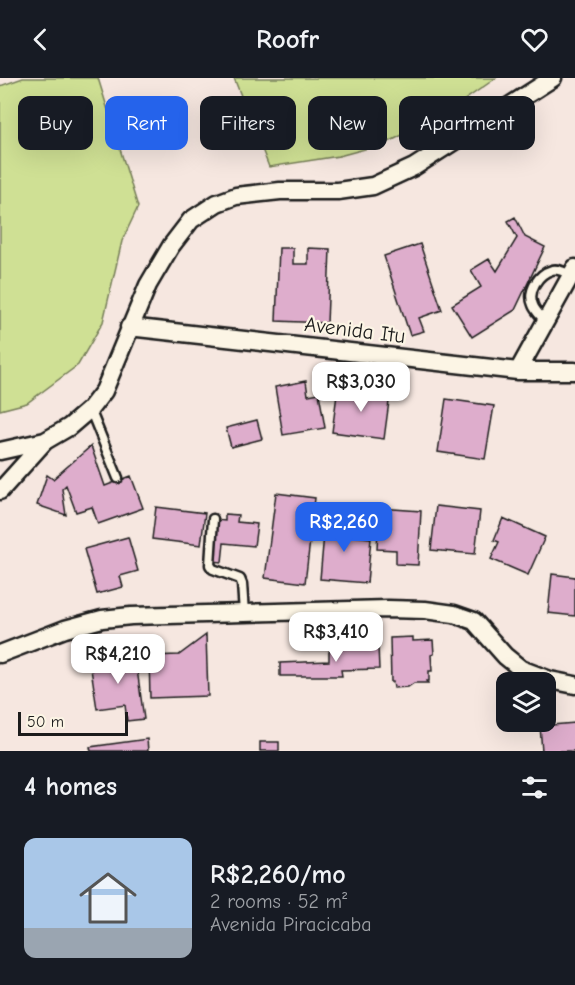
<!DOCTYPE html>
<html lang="en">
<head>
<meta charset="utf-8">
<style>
	:root { --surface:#171b24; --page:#20242c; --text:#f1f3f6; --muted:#9ea1a6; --accent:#2563eb }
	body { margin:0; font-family:"Comic Neue",sans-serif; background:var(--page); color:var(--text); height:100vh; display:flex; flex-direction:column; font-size:22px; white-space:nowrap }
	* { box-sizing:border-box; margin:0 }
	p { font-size:20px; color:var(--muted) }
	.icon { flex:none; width:33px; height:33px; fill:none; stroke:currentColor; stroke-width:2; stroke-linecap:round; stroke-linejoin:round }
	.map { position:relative; height:673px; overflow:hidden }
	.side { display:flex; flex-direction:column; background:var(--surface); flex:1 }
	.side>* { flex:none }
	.guide { position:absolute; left:18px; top:18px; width:540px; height:54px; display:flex; gap:12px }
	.tools { position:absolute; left:496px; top:594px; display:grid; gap:12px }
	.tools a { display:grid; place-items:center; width:60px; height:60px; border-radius:12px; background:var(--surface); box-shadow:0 6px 24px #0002; font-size:30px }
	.scale { position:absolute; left:18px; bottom:15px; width:110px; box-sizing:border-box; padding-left:6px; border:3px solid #1c1c1c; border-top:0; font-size:16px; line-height:21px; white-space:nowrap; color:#1c1c1c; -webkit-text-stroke:4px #fcf5e5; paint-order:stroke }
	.price { position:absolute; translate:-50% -51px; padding:0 14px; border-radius:12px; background:#fff; color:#222; font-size:20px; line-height:39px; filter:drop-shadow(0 2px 3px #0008) }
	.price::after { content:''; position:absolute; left:50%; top:36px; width:18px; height:14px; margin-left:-9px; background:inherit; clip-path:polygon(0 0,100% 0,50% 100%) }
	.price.current { background:var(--accent); color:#fff }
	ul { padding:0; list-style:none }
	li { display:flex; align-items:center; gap:18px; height:150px; padding:0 24px }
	li span { display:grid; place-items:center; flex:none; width:168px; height:120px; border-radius:12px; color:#555 }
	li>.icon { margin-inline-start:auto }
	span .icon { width:72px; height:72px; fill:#fffc; stroke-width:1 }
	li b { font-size:26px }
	h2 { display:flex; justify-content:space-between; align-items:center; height:72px; padding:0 24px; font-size:26px }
	.chip { padding:0 21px; border-radius:12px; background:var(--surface); box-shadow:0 6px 24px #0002; font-size:21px; line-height:54px }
	.chip.current { background:var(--accent); color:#fff }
	header { display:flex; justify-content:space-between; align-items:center; height:78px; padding:0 24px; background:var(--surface); font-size:27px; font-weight:700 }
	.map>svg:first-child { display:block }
</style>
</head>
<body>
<header><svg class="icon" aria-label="back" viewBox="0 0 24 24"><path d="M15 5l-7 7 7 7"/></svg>Roofr<svg class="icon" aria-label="heart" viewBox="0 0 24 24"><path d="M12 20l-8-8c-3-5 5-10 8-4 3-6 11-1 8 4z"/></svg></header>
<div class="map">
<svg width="575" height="673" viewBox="0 0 575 673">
	<rect width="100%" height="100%" fill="#f6e7e0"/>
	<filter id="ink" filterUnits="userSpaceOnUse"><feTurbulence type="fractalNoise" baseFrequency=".0167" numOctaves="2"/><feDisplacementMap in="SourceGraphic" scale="12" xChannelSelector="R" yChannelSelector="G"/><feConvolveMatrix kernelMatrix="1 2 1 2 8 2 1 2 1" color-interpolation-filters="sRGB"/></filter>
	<g filter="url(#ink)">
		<path fill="#cfe094" stroke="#767e58" stroke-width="1.5" d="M 23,0 L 98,0 L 138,129 L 122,163 L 103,244 L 78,287 L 27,325 L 0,332 L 0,8 Z
			M 234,0 L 496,0 L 450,32 L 387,65 L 339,78 L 269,89 Z"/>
		<path fill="#deadcc" stroke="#1c1c1c" stroke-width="1.5" d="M 515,139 L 525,159 L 545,169 L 515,232 L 472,259 L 452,227 L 481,209 L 471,192 L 489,181 L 497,193 L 517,160 L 508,143 Z
			M 420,166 L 442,232 L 419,240 L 424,253 L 410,257 L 384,178 Z
			M 279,170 L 293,170 L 293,186 L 308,186 L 308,170 L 330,171 L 327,245 L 276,243 Z
			M 306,303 L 308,317 L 319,315 L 325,350 L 283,357 L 275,309 Z
			M 338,309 L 390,316 L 384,361 L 332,354 Z
			M 446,321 L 494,328 L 485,381 L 438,374 Z
			M 257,342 L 262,361 L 231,369 L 226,350 Z
			M 91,368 L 105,408 L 131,398 L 143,430 L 98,446 L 92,429 L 76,434 L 66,407 L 62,411 L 66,437 L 37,427 L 47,397 L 53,401 Z
			M 276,415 L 315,420 L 305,505 L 265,500 Z
			M 436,428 L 480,433 L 475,476 L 431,472 Z
			M 156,429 L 205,435 L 201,467 L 152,461 Z
			M 379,430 L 421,433 L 418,487 L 396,486 L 396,472 L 377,471 Z
			M 326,434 L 345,435 L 343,457 L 371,460 L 367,505 L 320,501 Z
			M 225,436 L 238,437 L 237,444 L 257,446 L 254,468 L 224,465 L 222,484 L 212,483 L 216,442 L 225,443 Z
			M 503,440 L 545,459 L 528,497 L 491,481 L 499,464 L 494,462 Z
			M 128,459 L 138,493 L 120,498 L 123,509 L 97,516 L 84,471 Z
			M 552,496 L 575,499 L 575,538 L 548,535 Z
			M 206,557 L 208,618 L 150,620 L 149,578 L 179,577 Z
			M 413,559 L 413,563 L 433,562 L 434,576 L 431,577 L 432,593 L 429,593 L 429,603 L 427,603 L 428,605 L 414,605 L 408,609 L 394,610 L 393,604 L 391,604 L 390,560 Z
			M 334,568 L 378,568 L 379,591 L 341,592 L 342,598 L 280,598 L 280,585 L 329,583 L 329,574 Z
			M 135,577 L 144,641 L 127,643 L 125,627 L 97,631 L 90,584 Z
			M 575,645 L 575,673 L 542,673 L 540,648 Z
			M 147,661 L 148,673 L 91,673 L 90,669 Z
			M 260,664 L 279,664 L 279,673 L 260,673 Z"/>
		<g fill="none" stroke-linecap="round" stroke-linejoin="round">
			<g stroke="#1c1c1c" stroke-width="13">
				<path id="service" d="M 545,243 C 541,238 535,233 533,227 C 527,213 538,196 552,192 C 559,190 565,195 571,197
					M 90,331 L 118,400
					M 213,441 L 210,487 L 213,491 L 240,501 L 242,506 L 244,535"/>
			</g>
			<g stroke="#1c1c1c" stroke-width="21">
				<path id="minor" d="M 129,249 L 518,293 L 575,293
					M 518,293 L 575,190
					M 0,373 L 45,363
					M 0,413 L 45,363 L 69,349 L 90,331 L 104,313 L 148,207 L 171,168 L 191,142 L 217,125 L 236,118 L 280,113 L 338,113 L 373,108 L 414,89 L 553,0
					M 0,576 L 65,551 L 102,541 L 131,538 L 388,531 L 425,532 L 454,536 L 474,543 L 505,578 L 521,591 L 550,602 L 575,607"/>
			</g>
			<use href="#service" stroke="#fcf5e5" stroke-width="8"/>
			<use href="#minor" stroke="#fcf5e5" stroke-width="16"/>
		</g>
	</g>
	<g text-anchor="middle" stroke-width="4.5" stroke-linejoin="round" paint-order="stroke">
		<g font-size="21" fill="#1c1c1c" stroke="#fcf5e5">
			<text transform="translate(355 252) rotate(7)" y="7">Avenida Itu</text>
		</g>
	</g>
</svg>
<div class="tools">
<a><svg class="icon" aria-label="layers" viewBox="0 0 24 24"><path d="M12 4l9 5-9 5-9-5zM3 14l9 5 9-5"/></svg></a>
</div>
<div class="scale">50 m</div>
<b class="price" style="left:361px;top:335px">R$3,030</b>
<b class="price current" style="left:344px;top:475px">R$2,260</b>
<b class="price" style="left:336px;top:585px">R$3,410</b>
<b class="price" style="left:118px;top:607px">R$4,210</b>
<div class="guide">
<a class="chip">Buy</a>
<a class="chip current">Rent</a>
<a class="chip">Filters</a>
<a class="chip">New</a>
<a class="chip">Apartment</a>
</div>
</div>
<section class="side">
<h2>4 homes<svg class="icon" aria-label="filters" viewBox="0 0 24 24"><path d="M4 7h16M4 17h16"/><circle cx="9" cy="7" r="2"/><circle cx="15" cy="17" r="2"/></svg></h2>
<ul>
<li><span style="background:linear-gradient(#a9c7e8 75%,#9aa5b1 0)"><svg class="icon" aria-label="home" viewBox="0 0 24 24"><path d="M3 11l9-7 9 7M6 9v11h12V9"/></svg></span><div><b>R$2,260/mo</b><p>2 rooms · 52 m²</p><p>Avenida Piracicaba</p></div></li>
</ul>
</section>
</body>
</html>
